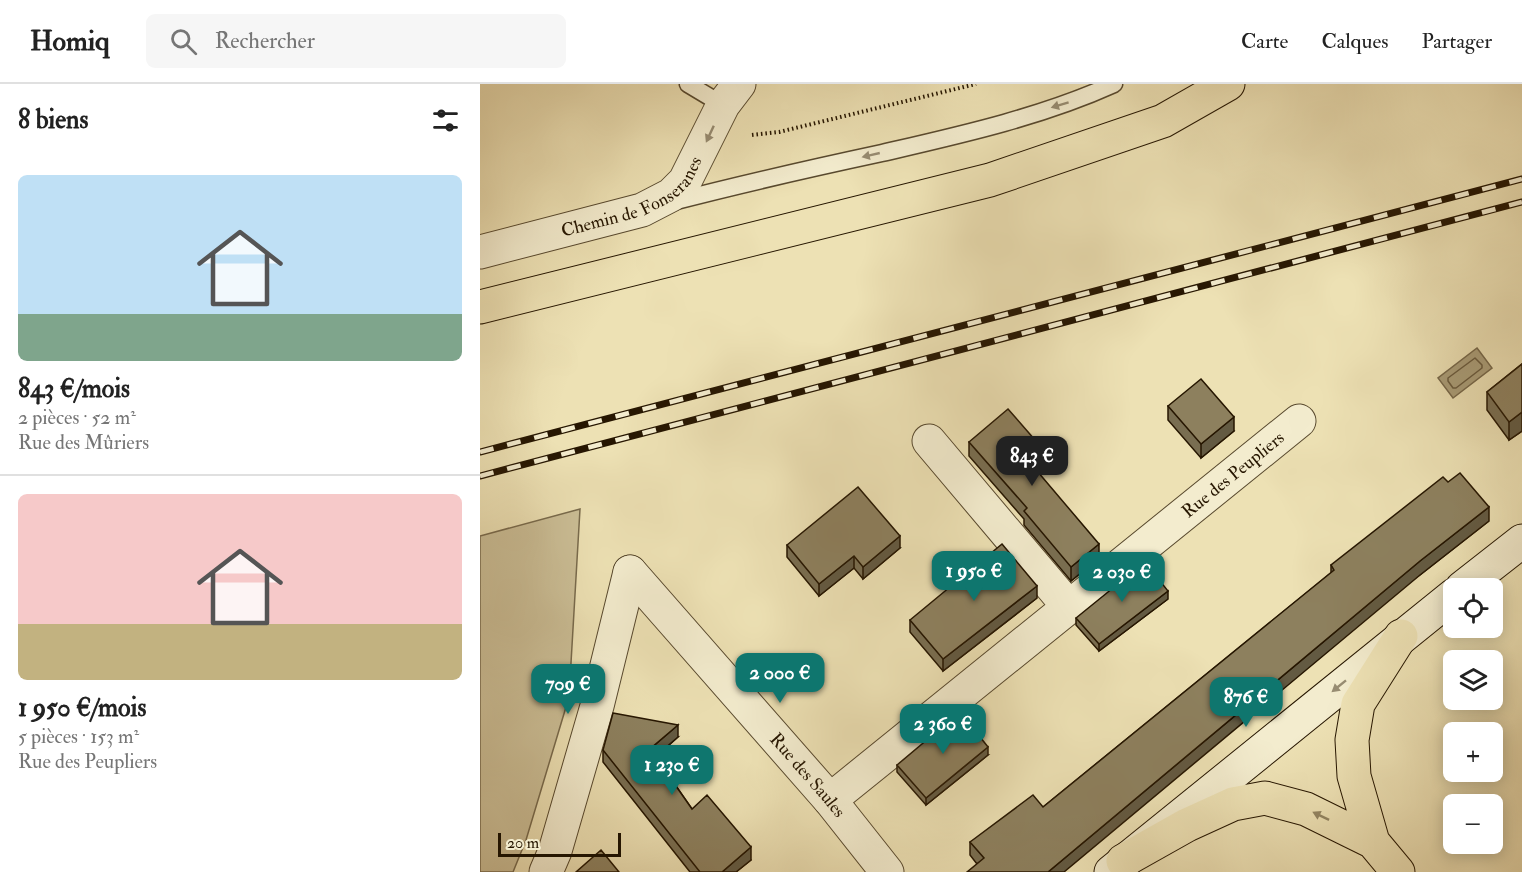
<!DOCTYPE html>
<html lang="fr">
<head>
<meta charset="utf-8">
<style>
	:root { --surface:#fff; --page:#f6f6f6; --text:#222; --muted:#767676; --line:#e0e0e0; --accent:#0f766e }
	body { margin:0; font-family:"IM FELL Double Pica",serif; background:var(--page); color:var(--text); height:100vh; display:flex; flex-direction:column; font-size:22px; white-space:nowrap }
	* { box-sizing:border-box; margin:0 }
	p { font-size:20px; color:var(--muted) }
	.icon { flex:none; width:33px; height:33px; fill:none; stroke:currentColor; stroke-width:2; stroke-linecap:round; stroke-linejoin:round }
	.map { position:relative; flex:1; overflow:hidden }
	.sheet { display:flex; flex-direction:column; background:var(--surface); width:480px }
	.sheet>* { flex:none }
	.fabs { position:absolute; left:963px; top:494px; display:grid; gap:12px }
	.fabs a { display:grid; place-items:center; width:60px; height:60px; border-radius:9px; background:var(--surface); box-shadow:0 3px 15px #0003; font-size:30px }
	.scale { position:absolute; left:18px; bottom:15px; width:123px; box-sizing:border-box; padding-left:6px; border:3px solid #261601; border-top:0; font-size:16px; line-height:21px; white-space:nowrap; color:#261601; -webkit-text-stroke:4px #f3ecce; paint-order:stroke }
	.price { position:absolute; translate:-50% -51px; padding:0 14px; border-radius:12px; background:var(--accent); color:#fff; font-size:20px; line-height:39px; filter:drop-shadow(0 2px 3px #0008) }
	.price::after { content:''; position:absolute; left:50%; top:36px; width:18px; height:14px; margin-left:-9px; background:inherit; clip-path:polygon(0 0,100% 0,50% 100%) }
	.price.current { background:#222; color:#fff }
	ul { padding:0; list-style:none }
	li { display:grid; align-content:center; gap:12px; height:318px; padding:0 18px }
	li+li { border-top:2px solid var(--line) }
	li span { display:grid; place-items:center; height:186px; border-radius:9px; color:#555 }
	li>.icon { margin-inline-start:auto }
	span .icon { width:108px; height:108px; fill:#fffc; stroke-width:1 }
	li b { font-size:26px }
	h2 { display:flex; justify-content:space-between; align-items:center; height:72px; padding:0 18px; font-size:26px }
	header { display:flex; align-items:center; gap:36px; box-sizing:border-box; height:84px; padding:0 30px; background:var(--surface); border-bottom:2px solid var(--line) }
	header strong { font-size:28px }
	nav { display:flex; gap:33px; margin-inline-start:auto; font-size:21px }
	.search { width:420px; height:54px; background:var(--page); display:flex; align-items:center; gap:15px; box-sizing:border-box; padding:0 21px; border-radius:9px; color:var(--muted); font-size:22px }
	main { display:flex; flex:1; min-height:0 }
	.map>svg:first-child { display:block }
</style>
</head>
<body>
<header>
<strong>Homiq</strong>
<div class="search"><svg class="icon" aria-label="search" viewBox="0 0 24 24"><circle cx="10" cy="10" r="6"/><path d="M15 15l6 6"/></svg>Rechercher</div>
<nav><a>Carte</a><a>Calques</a><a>Partager</a></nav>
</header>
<main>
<section class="sheet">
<h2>8 biens<svg class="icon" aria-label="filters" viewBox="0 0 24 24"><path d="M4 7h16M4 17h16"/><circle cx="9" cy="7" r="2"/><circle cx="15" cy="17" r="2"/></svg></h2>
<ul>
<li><span style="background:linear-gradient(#bfe0f5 75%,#7fa58c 0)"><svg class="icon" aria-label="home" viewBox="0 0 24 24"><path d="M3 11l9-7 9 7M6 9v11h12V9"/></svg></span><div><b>843 €/mois</b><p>2 pièces · 52 m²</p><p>Rue des Mûriers</p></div></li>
<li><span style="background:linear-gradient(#f6c9c9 70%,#c2b280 0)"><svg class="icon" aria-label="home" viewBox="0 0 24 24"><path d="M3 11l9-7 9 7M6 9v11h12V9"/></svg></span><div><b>1 950 €/mois</b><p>5 pièces · 153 m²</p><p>Rue des Peupliers</p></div></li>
</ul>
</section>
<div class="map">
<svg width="1042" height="788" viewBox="0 0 1042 788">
	<rect width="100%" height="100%" fill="#ede1b4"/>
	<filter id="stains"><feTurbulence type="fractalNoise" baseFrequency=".00333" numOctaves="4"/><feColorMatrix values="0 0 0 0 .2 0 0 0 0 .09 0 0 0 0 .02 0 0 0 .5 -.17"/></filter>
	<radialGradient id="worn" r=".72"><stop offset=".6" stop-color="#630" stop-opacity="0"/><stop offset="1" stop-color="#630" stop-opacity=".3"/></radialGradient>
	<path fill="#cbbe96" stroke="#786a4c" stroke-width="1.5" d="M 100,425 L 89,613 L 46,756 L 33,788 L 0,788 L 0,452 Z"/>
	<path fill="#a99c77" stroke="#756648" stroke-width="1.5" d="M 997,264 L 1012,284 L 973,314 L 958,294 Z"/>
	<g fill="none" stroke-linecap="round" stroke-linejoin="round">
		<path stroke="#68593c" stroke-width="1.5" d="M 995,274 L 1002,281 L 1002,284 L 976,304 L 973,304 L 968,297 L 968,294 Z"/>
		<g stroke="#58492e" stroke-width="19">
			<path id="lane" d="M 208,0 L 243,21
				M 192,118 C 262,100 332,84 402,69 C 480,51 561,33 634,0"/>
		</g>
		<g stroke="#58492e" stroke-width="35">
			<g id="street">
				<path id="s1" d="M 0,168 L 162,126 L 191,111 L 205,97 L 243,21 L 259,0"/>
				<path d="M 449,357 L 589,523"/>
				<path id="s2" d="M 150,488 L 350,716 L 407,788"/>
				<path id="s3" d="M 350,716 L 819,337"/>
				<path d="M 66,788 L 75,767 L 117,622 L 150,488"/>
			</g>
		</g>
		<g stroke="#261601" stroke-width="35">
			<path id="secondary" d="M 982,504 L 1042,457
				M 631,788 L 974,511"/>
		</g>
		<g stroke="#261601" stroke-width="35">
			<path id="primary" d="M 0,223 L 510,96 L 683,37 L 748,0
				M 643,777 L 707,741 L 753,720 L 785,714 L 826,725 L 893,758
				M 918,788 L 893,758 L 874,692 L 872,656 L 878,620 L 921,552"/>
		</g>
		<path stroke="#261601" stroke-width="4" stroke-dasharray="1.5 3" stroke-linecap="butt" d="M 272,51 L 299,48 L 496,0"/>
		<use href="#lane" stroke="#f3ecce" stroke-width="16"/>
		<use href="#street" stroke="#f3ecce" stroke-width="33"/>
		<use href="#secondary" stroke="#f3ecce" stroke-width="33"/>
		<use href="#primary" stroke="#ede1b4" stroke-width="33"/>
		<g stroke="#261601" stroke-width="7">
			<path id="rail" d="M 0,368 L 1042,95
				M 0,392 L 1042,118"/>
		</g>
		<use href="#rail" stroke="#f3ecce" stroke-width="4.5" stroke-dasharray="14" stroke-linecap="butt"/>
	</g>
	<path fill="#796e51" stroke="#261601" stroke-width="1.5" d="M 1042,280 L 1042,347 L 1029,356 L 1007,326 L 1007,308 Z
		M 688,322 L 754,347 L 721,374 L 688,336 Z
		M 489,358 L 555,371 L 548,376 L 619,474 L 591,497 L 544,441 L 544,435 L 489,372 Z
		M 1009,437 L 940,491 L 497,780 L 490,771 L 490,758 L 563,723 L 851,489 L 851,481 Z
		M 307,461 L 420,464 L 383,495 L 374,484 L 339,512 L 307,473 Z
		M 557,514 L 463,587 L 430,548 L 430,536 Z
		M 688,515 L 619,567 L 596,541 L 596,534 Z
		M 198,653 L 176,673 L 212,725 L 271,776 L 256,788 L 210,788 L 123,678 L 123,666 Z
		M 508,671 L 446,721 L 417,688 L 417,681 Z"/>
	<path fill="#635a42" stroke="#261601" stroke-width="1.5" d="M 1042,328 L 1042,347 L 1029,356 L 1029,338 Z
		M 754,333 L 754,347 L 721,374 L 721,360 Z
		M 555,356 L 555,371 L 541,382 L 541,368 Z
		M 1009,423 L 1009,437 L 940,491 L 584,788 L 568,788 L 940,477 Z
		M 420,452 L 420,464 L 383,495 L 383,483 Z
		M 619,460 L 619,474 L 591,497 L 591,483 Z
		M 374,472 L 374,484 L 339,512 L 339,500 Z
		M 557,502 L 557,514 L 463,587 L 463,575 Z
		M 688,507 L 688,515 L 619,567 L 619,560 Z
		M 198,641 L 198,653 L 170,677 L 170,665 Z
		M 508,663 L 508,671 L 446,721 L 446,714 Z
		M 271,763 L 271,776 L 256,788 L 242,788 Z"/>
	<path fill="#8d805e" stroke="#261601" stroke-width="1.5" d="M 1042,280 L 1042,328 L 1029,338 L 1007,308 Z
		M 721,295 L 754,333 L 721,360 L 688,322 Z
		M 528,325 L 555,356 L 541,368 L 619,460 L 591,483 L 544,427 L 547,424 L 489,358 Z
		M 980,389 L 1009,423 L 940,477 L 568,788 L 487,788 L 504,774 L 490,758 L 553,711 L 563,723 L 854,486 L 851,481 L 963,393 L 968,398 Z
		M 378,403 L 420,452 L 383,483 L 374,472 L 339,500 L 307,461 Z
		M 522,460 L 557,502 L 463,575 L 430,536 Z
		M 665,478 L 688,507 L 619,560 L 596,534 Z
		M 480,628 L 508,663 L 446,714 L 417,681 Z
		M 133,629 L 198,641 L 170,665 L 212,725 L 227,711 L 271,763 L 242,788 L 220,788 L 123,666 Z
		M 121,766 L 139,788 L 96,788 Z"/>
	<defs><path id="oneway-solid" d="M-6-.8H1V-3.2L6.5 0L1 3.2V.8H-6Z" transform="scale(1.5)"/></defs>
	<g fill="#978c72">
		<use href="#oneway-solid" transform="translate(580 21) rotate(163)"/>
		<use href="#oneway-solid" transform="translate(230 50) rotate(115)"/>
		<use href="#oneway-solid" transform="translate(391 71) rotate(167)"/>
		<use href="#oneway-solid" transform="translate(859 602) rotate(141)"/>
	</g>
	<use fill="#938663" href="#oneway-solid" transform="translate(841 732) rotate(-154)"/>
	<g text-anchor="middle" stroke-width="4.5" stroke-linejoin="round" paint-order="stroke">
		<g font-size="18" fill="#261601" stroke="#f3ecce">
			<text dy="6" stroke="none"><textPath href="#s1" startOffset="165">Chemin de Fonseranes</textPath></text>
			<text dy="6" stroke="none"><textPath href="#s3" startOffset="518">Rue des Peupliers</textPath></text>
			<text dy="6" stroke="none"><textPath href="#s2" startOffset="270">Rue des Saules</textPath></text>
		</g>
	</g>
	<rect width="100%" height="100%" filter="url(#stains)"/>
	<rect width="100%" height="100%" fill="url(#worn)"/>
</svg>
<div class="fabs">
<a><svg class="icon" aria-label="locate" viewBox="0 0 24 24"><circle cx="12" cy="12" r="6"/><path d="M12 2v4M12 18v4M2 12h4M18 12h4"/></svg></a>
<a><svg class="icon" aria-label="layers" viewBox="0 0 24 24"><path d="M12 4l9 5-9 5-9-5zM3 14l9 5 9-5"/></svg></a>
<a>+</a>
<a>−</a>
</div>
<div class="scale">20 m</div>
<b class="price current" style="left:552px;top:403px">843 €</b>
<b class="price" style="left:494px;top:518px">1 950 €</b>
<b class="price" style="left:642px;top:519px">2 030 €</b>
<b class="price" style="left:300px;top:620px">2 000 €</b>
<b class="price" style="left:88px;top:631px">709 €</b>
<b class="price" style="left:766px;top:644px">876 €</b>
<b class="price" style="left:463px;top:671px">2 360 €</b>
<b class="price" style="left:192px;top:712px">1 230 €</b>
</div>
</main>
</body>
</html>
